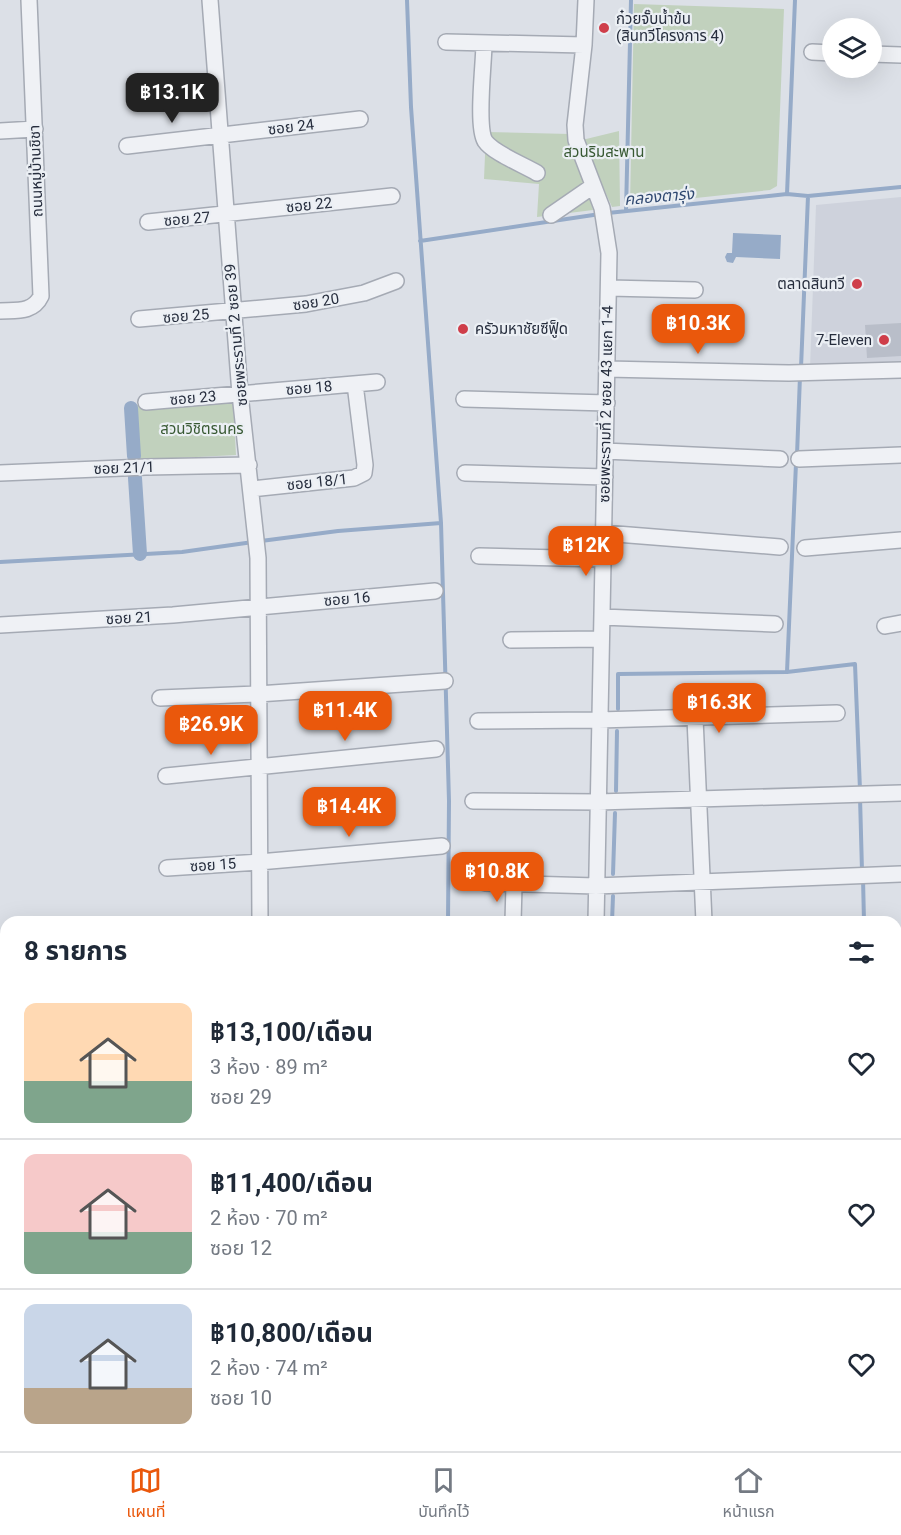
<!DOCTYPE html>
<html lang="th">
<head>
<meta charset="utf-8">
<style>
	:root { --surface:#fff; --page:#f6f6f7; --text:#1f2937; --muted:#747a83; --line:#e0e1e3; --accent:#ea580c }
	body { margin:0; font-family:Roboto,"Noto Sans Thai",sans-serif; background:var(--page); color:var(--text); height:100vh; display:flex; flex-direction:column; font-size:22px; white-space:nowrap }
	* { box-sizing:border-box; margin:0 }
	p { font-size:20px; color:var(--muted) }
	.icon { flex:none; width:33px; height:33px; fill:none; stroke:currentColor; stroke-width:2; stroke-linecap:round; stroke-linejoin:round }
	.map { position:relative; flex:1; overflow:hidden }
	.side { position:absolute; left:0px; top:916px; width:902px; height:536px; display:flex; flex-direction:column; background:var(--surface); border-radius:18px 18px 0 0; box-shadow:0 6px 24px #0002 }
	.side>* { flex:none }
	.fabs { position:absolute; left:822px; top:18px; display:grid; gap:12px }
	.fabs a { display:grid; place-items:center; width:60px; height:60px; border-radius:50%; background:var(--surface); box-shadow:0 6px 24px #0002; font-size:30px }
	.price { position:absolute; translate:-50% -51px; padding:0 14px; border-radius:12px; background:var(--accent); color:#fff; font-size:20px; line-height:39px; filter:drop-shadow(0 2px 3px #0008) }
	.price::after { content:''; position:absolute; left:50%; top:36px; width:18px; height:14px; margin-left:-9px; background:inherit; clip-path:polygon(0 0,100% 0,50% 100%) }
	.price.active { background:#222; color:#fff }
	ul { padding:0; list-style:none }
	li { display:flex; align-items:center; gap:18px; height:150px; padding:0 24px }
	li+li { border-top:2px solid var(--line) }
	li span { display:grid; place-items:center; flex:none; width:168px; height:120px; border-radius:12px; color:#555 }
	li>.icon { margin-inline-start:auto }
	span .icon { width:72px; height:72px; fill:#fffc; stroke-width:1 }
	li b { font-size:26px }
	h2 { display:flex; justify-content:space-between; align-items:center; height:72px; padding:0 24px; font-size:26px }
	.tab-bar { display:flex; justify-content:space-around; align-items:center; height:84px; border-top:2px solid var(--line); background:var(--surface); font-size:16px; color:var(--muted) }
	.tab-bar a { display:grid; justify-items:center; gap:3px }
	.tab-bar .active { color:var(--accent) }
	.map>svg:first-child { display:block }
</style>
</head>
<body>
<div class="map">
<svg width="901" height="1451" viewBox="0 0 901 1451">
	<rect width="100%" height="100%" fill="#dce0e7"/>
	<path fill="#ced2dc" d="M 901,197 L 901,364 L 810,368 L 816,205 Z"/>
	<path fill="#c1d1bd" d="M 634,4 L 784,9 L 777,186 L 770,190 L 630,205 Z
		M 619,131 L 620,206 L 612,207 L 582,140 Z
		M 486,132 L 570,134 C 573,161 587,184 593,210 L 537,217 L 539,184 L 484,179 Z
		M 233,400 L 236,455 L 138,460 L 135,405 Z"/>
	<path fill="#96abc8" d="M 733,233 L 781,235 L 780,259 L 736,257 L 733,263 L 727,262 L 725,257 L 727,253 L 732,253 Z"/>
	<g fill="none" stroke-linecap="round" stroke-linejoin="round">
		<path stroke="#96abc8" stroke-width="4" d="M 407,0 L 411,107 L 441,523 L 449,801 L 448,922
			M 787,194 L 795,0
			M 626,211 L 631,0
			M 608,213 L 787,194 L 808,196 L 901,187
			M 420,241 L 600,214
			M 801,368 L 808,196
			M 797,455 L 800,376
			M 261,541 L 338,531 L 441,523
			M 0,562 L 182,552 L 253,542
			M 787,672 L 796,463
			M 618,709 L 618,674 L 787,672 L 855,664 L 860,790
			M 616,791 L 617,731
			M 860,797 L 862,871
			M 613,874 L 615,813
			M 863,878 L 864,922
			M 612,922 L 613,896
			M 0,1207 L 6,1207
			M 896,1285 L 901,1335
			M 455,1446 L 455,1451"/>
		<path stroke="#96abc8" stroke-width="14" d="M 131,408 L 134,456
			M 135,478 L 140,554
			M 97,1451 L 98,1446"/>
	</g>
	<path fill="#b9bec9" d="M 901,323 L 901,356 L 867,358 L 865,325 Z"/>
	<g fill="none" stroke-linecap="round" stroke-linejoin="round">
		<path stroke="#b8bcc5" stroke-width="15" stroke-dasharray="15 8" stroke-linecap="butt" d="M 342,1446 L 342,1451
			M 419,1446 L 419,1451"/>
		<g stroke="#a5aab4" stroke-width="18">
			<path id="minor" d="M 210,0 L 240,394 L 258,558 L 260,922
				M 586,0 L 584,45 L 575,125 L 576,140 L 602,208 L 609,253 L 596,922
				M 446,42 L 584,45
				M 484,43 C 484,63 476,126 485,141 C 493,153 524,165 537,173
				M 812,52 L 832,53
				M 872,54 L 901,55
				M 0,131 L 35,129
				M 127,146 L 360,119
				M 551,215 L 593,186
				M 148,222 L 392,196
				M 609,288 L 695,290
				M 0,311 C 16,310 33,313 41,296 L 29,0
				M 139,319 L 306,304 L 364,293 L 396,281
				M 607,369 L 789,373 L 901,370
				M 464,399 L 607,403
				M 146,402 L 377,382
				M 605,451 L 780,459
				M 799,459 L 901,455
				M 0,473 L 146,467 L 249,465
				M 465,473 L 605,477
				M 252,489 L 354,478 L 364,473 L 365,465 L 355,384
				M 604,533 L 780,547
				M 805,548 L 901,540
				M 479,556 L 602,559
				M 602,617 L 775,624
				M 0,625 L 173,615 L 435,591
				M 885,626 L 901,623
				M 511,640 L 601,639
				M 160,698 L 258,694 L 445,681
				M 695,718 L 704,922
				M 478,721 L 599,720 L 837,713
				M 166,776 L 436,749
				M 473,801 L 598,802 L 901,793
				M 167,868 L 259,862 L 442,846
				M 485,883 L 596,886 L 901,874
				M 513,922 L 514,885
				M 896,957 L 901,956
				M 0,1367 L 6,1367
				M 896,1427 L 901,1427
				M 161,1446 L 162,1451
				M 737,1446 L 738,1451
				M 29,1451 L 29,1446
				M 284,1451 L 284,1446
				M 557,1451 L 629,1446"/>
		</g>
		<use href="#minor" stroke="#eff1f5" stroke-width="15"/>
	</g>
	<g fill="#cf3e4a" stroke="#ebeff4" stroke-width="2">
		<circle cx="604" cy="28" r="6"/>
		<circle cx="857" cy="284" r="6"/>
		<circle cx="463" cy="329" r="6"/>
		<circle cx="884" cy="340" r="6"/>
	</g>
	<g text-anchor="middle" stroke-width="4.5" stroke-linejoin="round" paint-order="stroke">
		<g font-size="15" fill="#262d3d" stroke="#ebeff4" text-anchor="start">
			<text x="616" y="24">ก๋วยจั๊บน้ำข้น<tspan x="616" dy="17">(สินทวีโครงการ 4)</tspan></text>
			<text x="845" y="289" text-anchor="end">ตลาดสินทวี</text>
			<text x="475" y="334">ครัวมหาชัยซีฟู็ด</text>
			<text x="872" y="345" text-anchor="end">7-Eleven</text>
		</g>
		<g font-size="15" fill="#262d3d" stroke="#ebeff4">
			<text transform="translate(291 127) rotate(-7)" y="5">ซอย 24</text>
			<text transform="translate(36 171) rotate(-92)" y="5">ถนนหมู่บ้านชิชา</text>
			<text transform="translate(309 205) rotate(-6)" y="5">ซอย 22</text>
			<text transform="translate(187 219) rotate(-5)" y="5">ซอย 27</text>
			<text transform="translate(316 302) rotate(-9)" y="5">ซอย 20</text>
			<text transform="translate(186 316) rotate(-5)" y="5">ซอย 25</text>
			<text transform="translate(236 335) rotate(-95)" y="5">ซอยพระรามที่ 2 ซอย 39</text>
			<text transform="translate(309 388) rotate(-5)" y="5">ซอย 18</text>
			<text transform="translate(193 398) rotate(-5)" y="5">ซอย 23</text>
			<text transform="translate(606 404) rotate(-89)" y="5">ซอยพระรามที่ 2 ซอย 43 แยก 1-4</text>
			<text transform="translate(124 468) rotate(-2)" y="5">ซอย 21/1</text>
			<text transform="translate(317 482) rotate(-6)" y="5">ซอย 18/1</text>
			<text transform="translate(347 599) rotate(-5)" y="5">ซอย 16</text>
			<text transform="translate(129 618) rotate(-3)" y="5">ซอย 21</text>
			<text transform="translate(213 865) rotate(-4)" y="5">ซอย 15</text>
		</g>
		<g font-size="15" fill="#385933" stroke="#ebeff4">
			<text x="604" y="157">สวนริมสะพาน</text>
			<text x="202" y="434">สวนวิชิตรนคร</text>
		</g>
		<g font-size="16" font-style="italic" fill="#304971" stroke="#ebeff4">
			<text transform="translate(659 196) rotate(-5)" y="6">คลองตารุ่ง</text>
		</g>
	</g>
</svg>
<div class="fabs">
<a><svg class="icon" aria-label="layers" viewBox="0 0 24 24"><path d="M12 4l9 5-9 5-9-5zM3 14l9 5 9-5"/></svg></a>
</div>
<b class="price active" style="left:172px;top:124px">฿13.1K</b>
<b class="price" style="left:698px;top:355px">฿10.3K</b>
<b class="price" style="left:586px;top:577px">฿12K</b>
<b class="price" style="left:719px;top:734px">฿16.3K</b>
<b class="price" style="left:345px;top:742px">฿11.4K</b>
<b class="price" style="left:211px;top:756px">฿26.9K</b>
<b class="price" style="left:349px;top:838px">฿14.4K</b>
<b class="price" style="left:497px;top:903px">฿10.8K</b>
<section class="side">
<h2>8 รายการ<svg class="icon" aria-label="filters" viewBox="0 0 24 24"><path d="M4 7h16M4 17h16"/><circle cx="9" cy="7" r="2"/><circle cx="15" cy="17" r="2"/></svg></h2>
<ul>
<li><span style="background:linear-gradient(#ffd9b3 65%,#7fa58c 0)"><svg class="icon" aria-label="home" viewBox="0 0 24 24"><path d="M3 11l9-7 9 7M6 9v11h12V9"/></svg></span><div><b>฿13,100/เดือน</b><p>3 ห้อง · 89 m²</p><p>ซอย 29</p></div><svg class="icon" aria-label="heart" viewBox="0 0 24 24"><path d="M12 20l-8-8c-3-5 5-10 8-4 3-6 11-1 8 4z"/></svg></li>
<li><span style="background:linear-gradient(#f6c9c9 65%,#7fa58c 0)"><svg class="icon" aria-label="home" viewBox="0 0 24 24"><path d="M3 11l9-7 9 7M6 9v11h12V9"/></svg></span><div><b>฿11,400/เดือน</b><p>2 ห้อง · 70 m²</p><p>ซอย 12</p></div><svg class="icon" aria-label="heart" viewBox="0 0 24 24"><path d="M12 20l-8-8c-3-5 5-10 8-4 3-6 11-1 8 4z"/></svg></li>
<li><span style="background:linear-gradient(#c9d6e8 70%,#b9a48a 0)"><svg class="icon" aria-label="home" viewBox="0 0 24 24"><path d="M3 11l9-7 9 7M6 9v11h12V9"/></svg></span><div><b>฿10,800/เดือน</b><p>2 ห้อง · 74 m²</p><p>ซอย 10</p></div><svg class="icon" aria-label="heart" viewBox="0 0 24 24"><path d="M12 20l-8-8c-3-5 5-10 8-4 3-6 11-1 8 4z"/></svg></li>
</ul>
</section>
</div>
<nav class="tab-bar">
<a class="active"><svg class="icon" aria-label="map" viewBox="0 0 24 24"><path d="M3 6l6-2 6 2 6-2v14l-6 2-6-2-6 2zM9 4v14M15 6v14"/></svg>แผนที่</a>
<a><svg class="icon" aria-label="saved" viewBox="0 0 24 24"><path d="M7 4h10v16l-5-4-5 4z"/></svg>บันทึกไว้</a>
<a><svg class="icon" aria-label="home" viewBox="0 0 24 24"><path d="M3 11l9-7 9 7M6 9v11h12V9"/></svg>หน้าแรก</a>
</nav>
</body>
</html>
